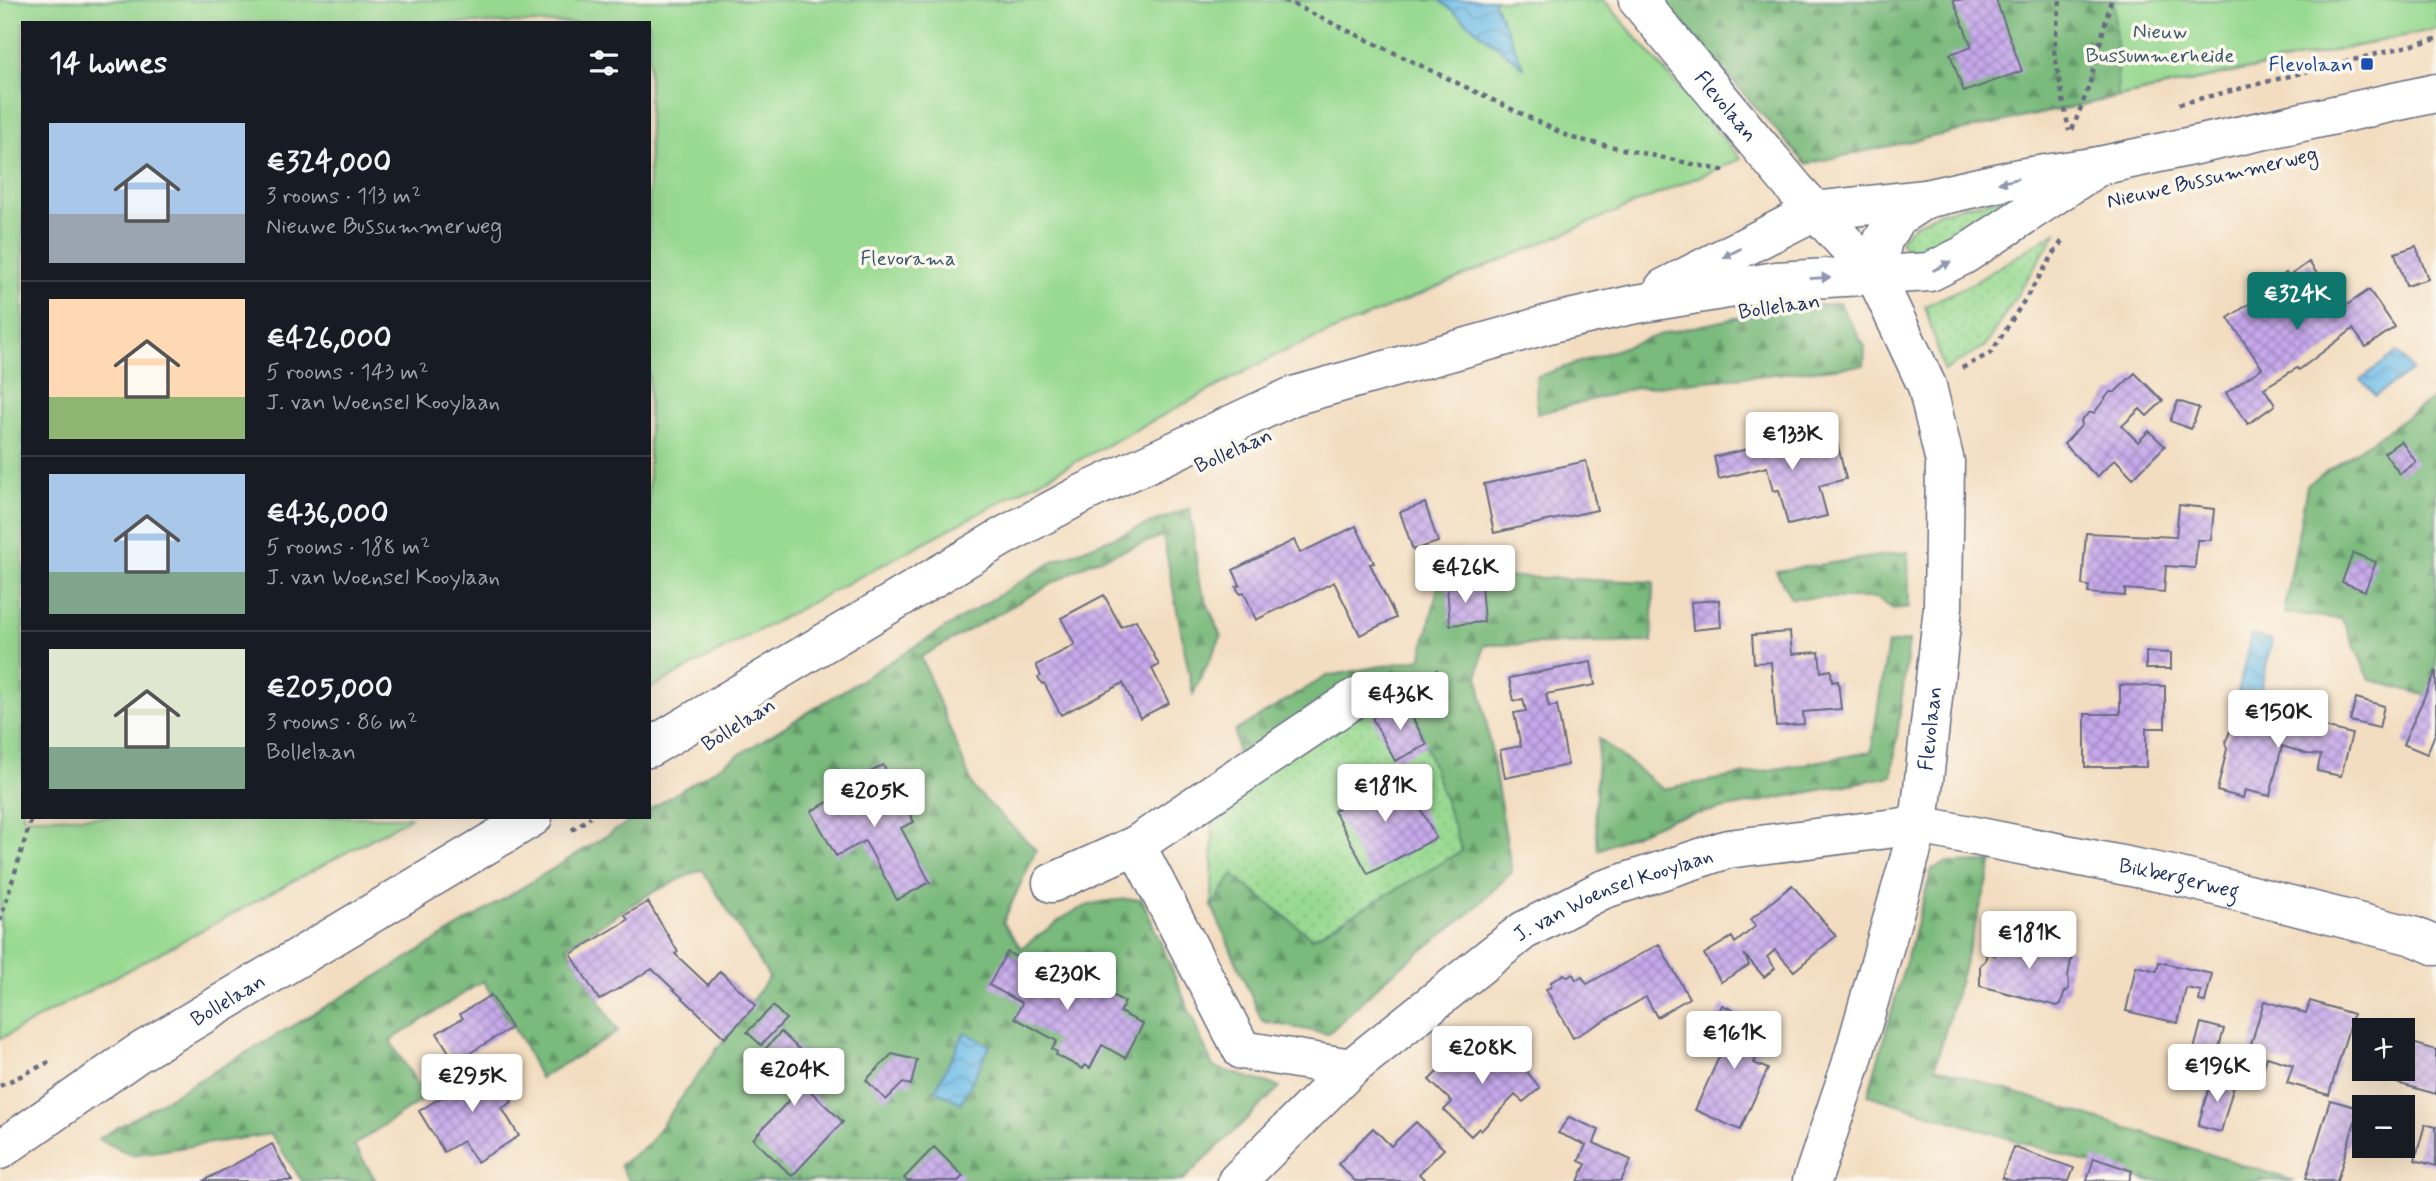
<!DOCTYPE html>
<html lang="en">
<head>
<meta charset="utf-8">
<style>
	:root { --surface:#171b24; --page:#20242c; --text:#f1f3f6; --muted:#9ea1a6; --line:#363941; --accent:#0f766e }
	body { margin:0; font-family:Mynerve,sans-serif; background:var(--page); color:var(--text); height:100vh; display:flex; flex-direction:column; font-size:26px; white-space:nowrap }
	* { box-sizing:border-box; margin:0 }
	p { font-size:23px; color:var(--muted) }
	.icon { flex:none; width:38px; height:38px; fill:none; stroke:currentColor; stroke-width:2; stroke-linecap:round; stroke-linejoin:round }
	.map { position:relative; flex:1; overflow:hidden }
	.details { position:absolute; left:21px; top:21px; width:630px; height:798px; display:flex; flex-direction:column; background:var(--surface); border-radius:0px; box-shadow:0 7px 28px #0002 }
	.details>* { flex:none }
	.fabs { position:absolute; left:2352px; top:1018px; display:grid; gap:14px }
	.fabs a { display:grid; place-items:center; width:63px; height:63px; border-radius:0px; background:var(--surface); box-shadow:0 7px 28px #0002; font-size:35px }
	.price { position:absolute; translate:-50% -60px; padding:0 16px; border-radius:7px; background:#fff; color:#222; font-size:23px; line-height:46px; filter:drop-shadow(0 2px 4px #0008) }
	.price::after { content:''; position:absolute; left:50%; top:42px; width:21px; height:16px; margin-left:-10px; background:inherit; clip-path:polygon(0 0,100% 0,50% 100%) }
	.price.current { background:var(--accent); color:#fff }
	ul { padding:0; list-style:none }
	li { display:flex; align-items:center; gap:21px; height:175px; padding:0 28px }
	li+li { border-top:2px solid var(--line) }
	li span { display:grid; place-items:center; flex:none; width:196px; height:140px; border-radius:0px; color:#555 }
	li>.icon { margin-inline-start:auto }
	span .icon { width:84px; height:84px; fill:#fffc; stroke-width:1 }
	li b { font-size:30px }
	h2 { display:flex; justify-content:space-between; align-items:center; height:84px; padding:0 28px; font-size:30px }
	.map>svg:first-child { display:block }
</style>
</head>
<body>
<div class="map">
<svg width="2436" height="1181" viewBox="0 0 2436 1181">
	<defs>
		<pattern id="grass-dots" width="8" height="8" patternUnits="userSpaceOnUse" patternTransform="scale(1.75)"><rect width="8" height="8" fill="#99da92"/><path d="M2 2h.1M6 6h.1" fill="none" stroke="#83bb80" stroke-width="1.8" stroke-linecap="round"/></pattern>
		<pattern id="forest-firs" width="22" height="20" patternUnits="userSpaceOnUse" patternTransform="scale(1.75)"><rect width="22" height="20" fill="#7aba7c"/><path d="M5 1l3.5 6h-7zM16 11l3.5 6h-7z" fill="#639869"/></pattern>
		<pattern id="water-waves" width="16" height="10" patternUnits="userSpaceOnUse" patternTransform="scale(1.75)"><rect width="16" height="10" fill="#6dbce8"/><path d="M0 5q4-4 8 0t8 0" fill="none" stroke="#5999bf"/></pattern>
		<pattern id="building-cross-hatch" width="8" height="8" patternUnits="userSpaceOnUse" patternTransform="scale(1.75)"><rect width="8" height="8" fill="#c6a8ea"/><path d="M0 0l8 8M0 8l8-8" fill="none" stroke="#a089c1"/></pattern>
	</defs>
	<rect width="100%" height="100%" fill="#fbf7ec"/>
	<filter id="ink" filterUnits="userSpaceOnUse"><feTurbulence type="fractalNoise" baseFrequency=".0143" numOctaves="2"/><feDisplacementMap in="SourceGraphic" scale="14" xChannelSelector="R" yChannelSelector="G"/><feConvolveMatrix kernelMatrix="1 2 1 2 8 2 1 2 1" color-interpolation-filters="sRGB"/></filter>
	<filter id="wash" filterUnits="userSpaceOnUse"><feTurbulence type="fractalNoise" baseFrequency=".00686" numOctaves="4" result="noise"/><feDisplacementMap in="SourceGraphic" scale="28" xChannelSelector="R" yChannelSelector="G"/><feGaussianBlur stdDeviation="1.57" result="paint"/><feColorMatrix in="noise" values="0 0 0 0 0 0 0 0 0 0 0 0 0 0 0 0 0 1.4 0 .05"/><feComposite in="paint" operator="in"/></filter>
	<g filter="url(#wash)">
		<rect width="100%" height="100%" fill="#f3ddc0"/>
		<path fill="url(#grass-dots)" stroke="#5a8478" stroke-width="2" d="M 2024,194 L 1927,258 L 1908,255 L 1900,240 C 1925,205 1984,204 2024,194 Z
			M 2057,231 L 1985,346 L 1944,371 L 1925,306 L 1975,282 Z
			M 1406,688 L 1463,851 L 1312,938 L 1233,875 L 1212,906 L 1213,808 L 1355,698 Z"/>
		<path fill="url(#forest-firs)" stroke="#4a746d" stroke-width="2" d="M 1661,0 L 2436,0 L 2436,29 L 1806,164 Z
			M 1839,303 L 1865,347 L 1864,365 L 1636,388 L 1537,414 L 1536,377 L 1665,333 L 1769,311 Z
			M 2436,397 L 2436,683 L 2432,697 L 2370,680 L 2342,619 L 2284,613 L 2307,485 Z
			M 1190,508 L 1199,583 L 1221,637 L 1193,694 L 1163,536 L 1089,563 L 921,657 L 974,789 L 1036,850 L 1003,922 L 1021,948 C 1071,914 1076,899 1142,899 L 1213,1067 L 1280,1087 L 1182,1181 L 629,1181 L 620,1165 L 648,1144 L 769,977 L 702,869 L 651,893 L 567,946 L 618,1032 L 540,1078 L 522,1041 L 483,981 L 390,1041 L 426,1097 L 354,1145 L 376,1181 L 302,1181 L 271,1134 L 132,1155 L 98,1139 L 385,972 L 637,817 L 649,817 L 649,810 L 1056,560 Z
			M 1908,552 L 1909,607 L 1893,609 L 1877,598 L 1791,598 L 1776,571 Z
			M 1441,574 L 1654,582 L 1652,642 L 1484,645 L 1478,675 L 1512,872 L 1471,912 L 1384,980 L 1328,1034 L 1262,1021 L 1212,906 L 1233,875 L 1312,938 L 1462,851 L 1406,688 L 1355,698 L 1238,765 L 1235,731 L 1327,676 L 1421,659 Z
			M 1909,641 L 1892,776 L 1671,819 L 1598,850 L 1595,809 L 1599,739 L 1663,789 L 1871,752 L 1888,644 Z
			M 1993,862 L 1935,1067 L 2294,1181 L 2147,1181 L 1868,1095 L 1932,869 L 1947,863 Z"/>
		<path fill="#99da92" stroke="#5a8478" stroke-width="2" d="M 0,0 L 1604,0 L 1741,159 L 1278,354 L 649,689 L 649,23 L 23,23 L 23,817 L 412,817 L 0,1039 Z
			M 2114,0 L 2436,0 L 2436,29 L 2118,97 Z"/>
		<path fill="url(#water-waves)" stroke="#4476a3" stroke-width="2" d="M 1439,0 L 1493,0 L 1524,68 Z
			M 2398,352 L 2412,370 L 2375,396 L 2361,379 Z
			M 2251,635 L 2272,640 L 2259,697 L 2238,692 Z
			M 965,1032 L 990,1046 L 961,1103 L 935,1090 Z"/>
		<g id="blocks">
			<path fill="url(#building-cross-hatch)" d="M 1953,0 L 1996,0 L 2022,71 L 1964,92 L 1950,54 L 1972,47 Z
				M 2416,246 L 2428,279 L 2406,286 L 2395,253 Z
				M 2309,262 L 2341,309 L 2369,290 L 2395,327 L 2366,347 L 2353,329 L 2299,370 L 2297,368 L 2264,388 L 2275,405 L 2248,424 L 2226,393 L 2262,368 L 2228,318 L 2271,289 L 2269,286 L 2286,273 L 2288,277 Z
				M 2135,373 L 2163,401 L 2147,416 L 2140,409 L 2122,426 L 2138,442 L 2149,431 L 2165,446 L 2133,478 L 2115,459 L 2097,477 L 2064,444 L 2082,425 L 2081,420 L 2089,413 L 2094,413 L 2110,392 L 2115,392 Z
				M 2178,401 L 2199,408 L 2191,429 L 2170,421 Z
				M 1835,434 L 1846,479 L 1819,486 L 1827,516 L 1788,525 L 1779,490 L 1773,491 L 1767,467 L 1719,479 L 1714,457 L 1795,438 L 1796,444 Z
				M 2401,441 L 2416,462 L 2400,474 L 2384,453 Z
				M 1586,461 L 1597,510 L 1494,533 L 1484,484 Z
				M 1425,503 L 1438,542 L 1413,550 L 1400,512 Z
				M 2179,505 L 2214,509 L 2211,540 L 2197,540 L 2195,568 L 2166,566 L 2164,592 L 2125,589 L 2125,596 L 2088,593 L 2089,586 L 2082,585 L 2086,533 L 2176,537 Z
				M 1356,526 L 1374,563 L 1370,564 L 1396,618 L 1360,635 L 1334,582 L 1256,620 L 1244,592 L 1240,594 L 1236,587 L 1240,585 L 1233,570 L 1294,540 L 1300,553 Z
				M 2353,553 L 2376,562 L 2365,591 L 2342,582 Z
				M 1481,585 L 1484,622 L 1450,625 L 1447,587 Z
				M 1104,595 L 1121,627 L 1136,620 L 1159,665 L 1152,669 L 1169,703 L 1140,718 L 1123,683 L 1061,715 L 1044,683 L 1042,684 L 1038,677 L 1041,676 L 1036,665 L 1075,645 L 1061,618 Z
				M 1719,600 L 1721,627 L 1693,630 L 1691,602 Z
				M 1790,632 L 1792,654 L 1819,652 L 1821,672 L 1831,670 L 1832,682 L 1838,681 L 1841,709 L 1803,712 L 1804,724 L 1776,726 L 1771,662 L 1754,663 L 1752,635 Z
				M 2146,652 L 2171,653 L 2171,669 L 2146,669 Z
				M 1591,662 L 1595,685 L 1546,694 L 1549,707 L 1557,705 L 1568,765 L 1505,778 L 1500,750 L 1521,746 L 1514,713 L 1526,711 L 1523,699 L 1514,701 L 1509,678 Z
				M 1437,670 L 1445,685 L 1428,694 L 1421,680 Z
				M 2436,671 L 2436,731 L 2427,754 L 2403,744 Z
				M 2120,685 L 2165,686 L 2165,728 L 2146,728 L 2146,767 L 2085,767 L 2085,714 L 2120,714 Z
				M 2356,698 L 2384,706 L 2379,728 L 2350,721 Z
				M 1404,702 L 1427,745 L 1395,761 L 1372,718 Z
				M 2298,708 L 2324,714 L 2321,726 L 2352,734 L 2341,776 L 2317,771 L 2321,755 L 2307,754 L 2282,746 L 2270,796 L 2245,790 L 2243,798 L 2217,791 L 2227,749 L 2225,743 L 2234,722 L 2257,728 L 2261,712 L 2295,720 Z
				M 883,765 L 914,822 L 901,828 L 930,882 L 897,900 L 865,841 L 836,856 L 811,811 L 840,796 L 837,790 Z
				M 1403,775 L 1436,838 L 1368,874 L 1334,811 Z
				M 1792,885 L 1836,936 L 1794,971 L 1775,950 L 1767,957 L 1775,968 L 1764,977 L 1744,954 L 1749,965 L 1721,982 L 1704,954 L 1732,937 L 1735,943 L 1756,926 L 1750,920 Z
				M 648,902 L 678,952 L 675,954 L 708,985 L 720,971 L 756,1005 L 725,1038 L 652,969 L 599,1000 L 571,954 L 628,920 L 625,915 Z
				M 2025,939 L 2073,950 L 2068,976 L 2069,989 L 2064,993 L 2061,1004 L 2057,1006 L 1980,986 L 1980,965 L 1985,961 L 1987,953 L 1995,955 L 1998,943 L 2023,948 Z
				M 1659,944 L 1689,998 L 1657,1017 L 1646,997 L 1573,1038 L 1546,989 L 1551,987 L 1551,982 L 1564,974 L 1568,977 L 1573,974 L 1576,980 L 1582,977 L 1587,984 Z
				M 1007,952 L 1070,985 L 1069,988 L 1081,995 L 1088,982 L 1125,1002 L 1120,1012 L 1143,1024 L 1125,1058 L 1102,1045 L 1090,1068 L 1085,1065 L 1083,1069 L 1056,1055 L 1057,1052 L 1052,1049 L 1057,1041 L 1015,1018 L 1022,1003 L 989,985 Z
				M 2159,962 L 2212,974 L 2205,1002 L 2199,1001 L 2201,991 L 2186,988 L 2178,1023 L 2126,1011 L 2136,966 L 2157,971 Z
				M 491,995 L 511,1028 L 455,1062 L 437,1033 L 463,1018 L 460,1014 Z
				M 2264,1001 L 2306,1013 L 2310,1001 L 2353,1014 L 2329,1095 L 2287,1083 L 2293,1065 L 2267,1057 L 2261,1076 L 2243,1071 Z
				M 1722,1005 L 1761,1023 L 1752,1043 L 1761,1047 L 1754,1063 L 1768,1069 L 1740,1130 L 1695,1110 L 1729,1035 L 1712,1027 Z
				M 773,1006 L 786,1019 L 761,1045 L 747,1032 Z
				M 2201,1023 L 2224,1029 L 2211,1078 L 2188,1072 Z
				M 781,1032 L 820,1069 L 805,1086 L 843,1122 L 792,1176 L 753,1139 L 792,1097 L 754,1061 Z
				M 2406,1041 L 2436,1050 L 2436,1094 L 2397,1083 L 2403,1069 Z
				M 1505,1044 L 1540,1088 L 1523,1102 L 1515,1095 L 1481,1131 L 1479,1128 L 1471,1136 L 1444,1110 L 1452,1102 L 1429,1080 L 1464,1045 L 1481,1060 Z
				M 892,1054 L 917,1060 L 911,1085 L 903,1083 L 886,1100 L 866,1080 Z
				M 486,1060 L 512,1102 L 502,1108 L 519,1136 L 477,1162 L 463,1141 L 444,1152 L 419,1111 L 448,1093 L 443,1086 Z
				M 2212,1076 L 2235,1081 L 2221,1132 L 2198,1126 Z
				M 2330,1100 L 2359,1108 L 2337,1181 L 2318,1181 L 2306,1178 Z
				M 1569,1117 L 1599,1130 L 1594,1143 L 1631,1160 L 1621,1181 L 1578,1181 L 1586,1164 L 1579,1161 L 1586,1145 L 1558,1133 Z
				M 1416,1122 L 1444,1149 L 1419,1174 L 1424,1179 L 1422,1181 L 1355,1181 L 1338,1164 L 1373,1128 L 1391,1146 Z
				M 2425,1124 L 2436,1127 L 2436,1166 L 2415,1160 Z
				M 272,1144 L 292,1181 L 203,1181 Z
				M 934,1147 L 963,1176 L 958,1181 L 907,1181 L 904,1178 Z
				M 2013,1147 L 2074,1168 L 2069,1181 L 2012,1181 L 2002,1178 Z
				M 2094,1158 L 2132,1171 L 2129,1181 L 2087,1180 Z"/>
		</g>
	</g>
	<g filter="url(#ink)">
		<use href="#blocks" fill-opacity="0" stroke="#676c80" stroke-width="2"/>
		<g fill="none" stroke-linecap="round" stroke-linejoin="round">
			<g stroke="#676c80" stroke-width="41">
				<g id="street">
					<path d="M 1136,845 L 1242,1050 L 1351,1068"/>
					<path d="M 1052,883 L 1136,845 L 1355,698"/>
					<path id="s1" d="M 1237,1181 L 1351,1068 L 1523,931 L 1602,890 L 1728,849 L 1919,825 L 2172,875 L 2413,936 L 2436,946"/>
					<path id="s2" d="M 1812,1181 L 1851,1065 L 1919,825 L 1943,607 L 1945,462 L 1927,386 L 1875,275 L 1883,240 L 1896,218 L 1925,199"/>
				</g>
			</g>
			<g stroke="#676c80" stroke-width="41">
				<g id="secondary">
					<path id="s3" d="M 1638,0 L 1796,190 L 1875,275"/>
					<path d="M 1664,288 L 1815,211 L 1925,199 L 2019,178 L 2099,166 L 2436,93"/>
					<path d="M 649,748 L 1002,537 L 1086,492 L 1293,396 L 1556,322 L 1631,305 L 1776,281 L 1930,272 L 1964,255 L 2099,166"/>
					<path id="s4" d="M 0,1150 L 137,1054 L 533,817"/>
				</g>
			</g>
			<path stroke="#676c80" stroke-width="4.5" stroke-dasharray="5 5" stroke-linecap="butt" d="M 1284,0 L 1572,138 L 1725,171
				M 2060,0 L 2054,50 L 2069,131
				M 2179,104 L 2436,39
				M 2072,130 L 2089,87 L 2111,0
				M 1962,368 L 1991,353 L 2062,241
				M 572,830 L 591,817
				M 0,921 L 32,817
				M 0,1086 L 53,1060"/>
			<use href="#street" stroke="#fff" stroke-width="38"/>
			<use href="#secondary" stroke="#fff" stroke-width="38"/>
		</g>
		<defs><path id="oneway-solid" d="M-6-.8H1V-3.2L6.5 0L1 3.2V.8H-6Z" transform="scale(1.75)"/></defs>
		<g fill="#8d97ae">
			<use href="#oneway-solid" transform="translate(2008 181) rotate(167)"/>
			<use href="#oneway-solid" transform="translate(1732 253) rotate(153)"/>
			<use href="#oneway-solid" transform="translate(1942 266) rotate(-27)"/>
			<use href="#oneway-solid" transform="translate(1820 278) rotate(-3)"/>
		</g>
	</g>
	<rect fill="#1a4fb4" stroke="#fbf7ec" stroke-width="2.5" x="2360" y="57" width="14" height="14" rx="3.5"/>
	<g text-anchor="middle" stroke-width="7" stroke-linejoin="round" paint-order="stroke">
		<g font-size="21" fill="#3a5a6b" stroke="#fbf7ec">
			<text x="2160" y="38">Nieuw<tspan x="2160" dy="24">Bussummerheide</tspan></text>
			<text x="908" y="265">Flevorama</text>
		</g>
		<g font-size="21" fill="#164399" stroke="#fbf7ec" text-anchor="end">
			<text x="2353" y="71">Flevolaan</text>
		</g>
		<g font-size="21" fill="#1b2f5e" stroke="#fbf7ec">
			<text dy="7" stroke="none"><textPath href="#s3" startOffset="138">Flevolaan</textPath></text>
			<text transform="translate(2212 177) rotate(-13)" y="7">Nieuwe Bussummerweg</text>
			<text transform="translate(1779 306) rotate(-8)" y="7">Bollelaan</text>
			<text transform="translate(1233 450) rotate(-24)" y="7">Bollelaan</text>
			<text transform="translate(738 724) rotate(-32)" y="7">Bollelaan</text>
			<text dy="7" stroke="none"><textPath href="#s2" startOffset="469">Flevolaan</textPath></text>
			<text dy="7" stroke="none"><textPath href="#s1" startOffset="1060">Bikbergerweg</textPath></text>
			<text dy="7" stroke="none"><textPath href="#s1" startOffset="478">J. van Woensel Kooylaan</textPath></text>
			<text dy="7" stroke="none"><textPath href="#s4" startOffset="273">Bollelaan</textPath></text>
		</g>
	</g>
</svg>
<div class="fabs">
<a>+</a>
<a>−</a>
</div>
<b class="price current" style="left:2297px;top:332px">€324K</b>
<b class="price" style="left:1792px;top:472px">€133K</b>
<b class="price" style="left:1465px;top:605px">€426K</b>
<b class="price" style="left:1400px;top:732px">€436K</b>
<b class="price" style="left:2278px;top:750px">€150K</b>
<b class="price" style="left:1385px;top:824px">€181K</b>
<b class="price" style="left:874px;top:829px">€205K</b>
<b class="price" style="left:2029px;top:971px">€181K</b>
<b class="price" style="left:1067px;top:1012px">€230K</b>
<b class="price" style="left:1734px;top:1071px">€161K</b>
<b class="price" style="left:1482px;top:1086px">€208K</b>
<b class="price" style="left:2217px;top:1104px">€196K</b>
<b class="price" style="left:794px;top:1108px">€204K</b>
<b class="price" style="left:472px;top:1114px">€295K</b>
<section class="details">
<h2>14 homes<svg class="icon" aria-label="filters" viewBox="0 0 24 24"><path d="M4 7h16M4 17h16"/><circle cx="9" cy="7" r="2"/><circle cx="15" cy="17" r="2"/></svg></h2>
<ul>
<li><span style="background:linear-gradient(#a9c7e8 65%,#9aa5b1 0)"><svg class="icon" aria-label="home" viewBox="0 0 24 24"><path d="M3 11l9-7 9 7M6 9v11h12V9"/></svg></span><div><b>€324,000</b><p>3 rooms · 113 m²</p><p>Nieuwe Bussummerweg</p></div></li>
<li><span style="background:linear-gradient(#ffd9b3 70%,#8fb573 0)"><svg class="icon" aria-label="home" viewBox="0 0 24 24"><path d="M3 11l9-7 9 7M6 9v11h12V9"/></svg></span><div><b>€426,000</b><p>5 rooms · 143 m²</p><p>J. van Woensel Kooylaan</p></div></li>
<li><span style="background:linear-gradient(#a9c7e8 70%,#7fa58c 0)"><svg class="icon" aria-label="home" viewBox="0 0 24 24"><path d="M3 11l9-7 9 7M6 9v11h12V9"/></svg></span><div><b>€436,000</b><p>5 rooms · 188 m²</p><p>J. van Woensel Kooylaan</p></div></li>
<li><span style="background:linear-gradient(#dfe7d0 70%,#7fa58c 0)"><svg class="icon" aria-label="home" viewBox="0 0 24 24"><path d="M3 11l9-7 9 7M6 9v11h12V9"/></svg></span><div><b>€205,000</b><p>3 rooms · 86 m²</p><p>Bollelaan</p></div></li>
</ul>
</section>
</div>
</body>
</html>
